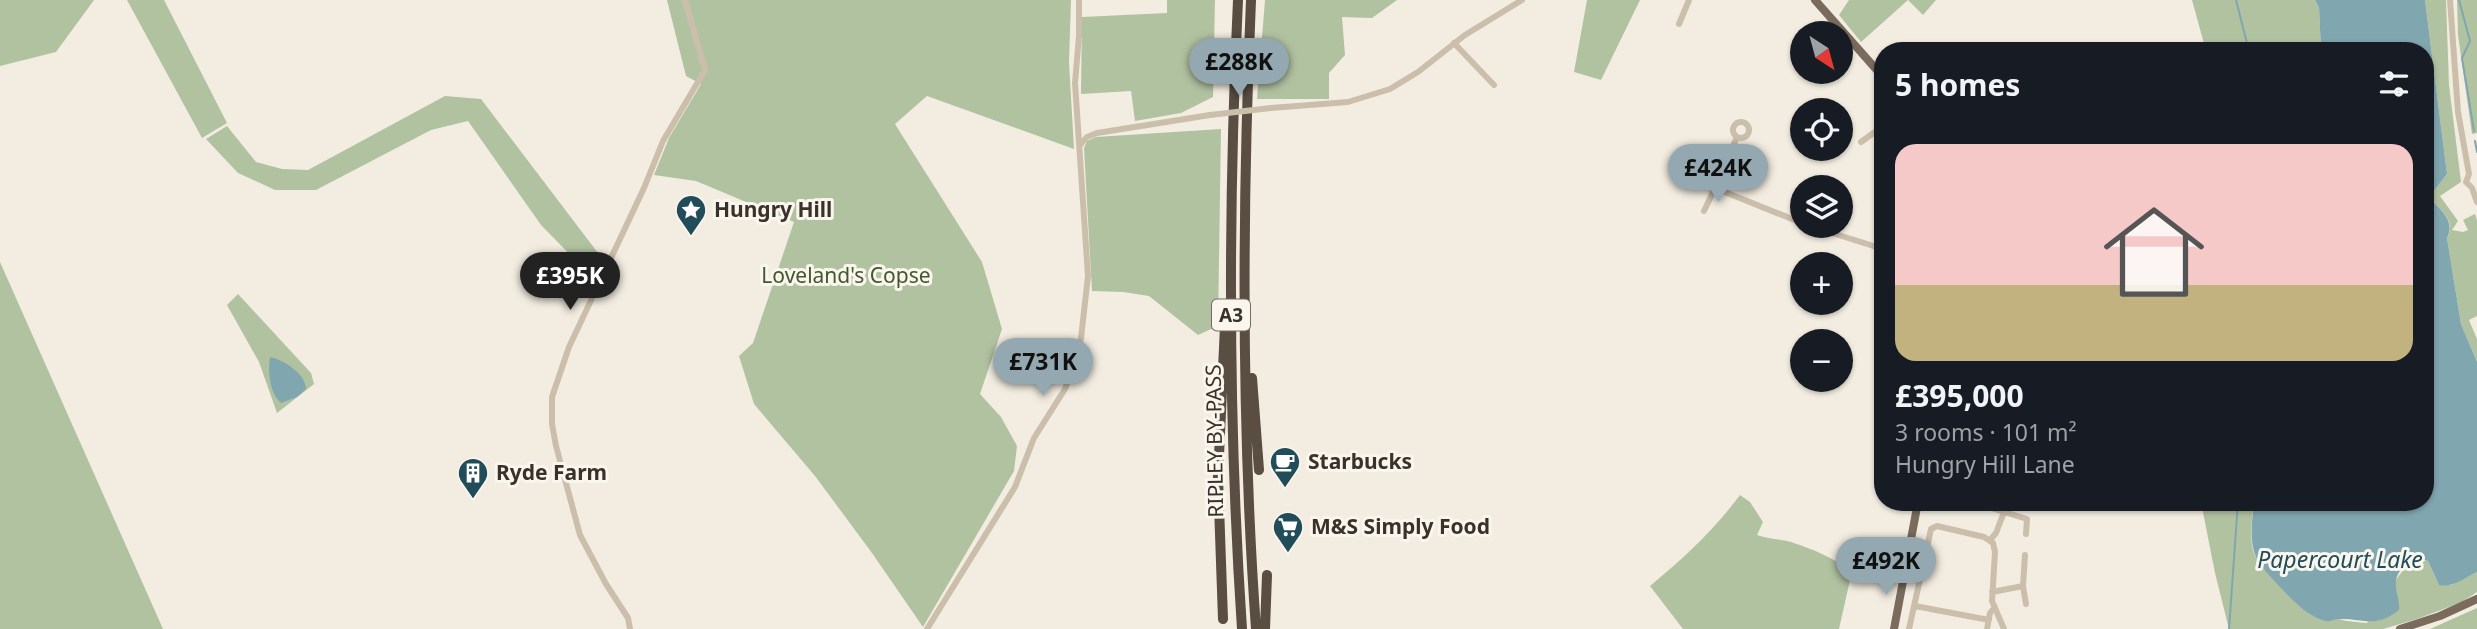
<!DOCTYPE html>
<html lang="en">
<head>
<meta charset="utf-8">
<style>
	:root { --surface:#171b24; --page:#20242c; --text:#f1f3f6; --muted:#9ea1a6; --accent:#93a8b0 }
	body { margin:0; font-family:"Noto Sans",sans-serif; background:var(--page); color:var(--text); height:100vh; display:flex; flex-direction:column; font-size:26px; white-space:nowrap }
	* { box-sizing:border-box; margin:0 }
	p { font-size:23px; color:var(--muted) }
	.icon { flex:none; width:38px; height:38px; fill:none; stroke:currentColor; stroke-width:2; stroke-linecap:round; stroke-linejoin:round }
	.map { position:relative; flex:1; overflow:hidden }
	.details { position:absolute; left:1874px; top:42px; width:560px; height:469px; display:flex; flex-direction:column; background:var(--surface); border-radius:28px; box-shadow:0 2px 5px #0004 }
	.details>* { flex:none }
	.needle { width:46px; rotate:144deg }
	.fabs { position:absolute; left:1790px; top:21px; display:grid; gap:14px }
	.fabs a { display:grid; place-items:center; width:63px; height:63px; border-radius:50%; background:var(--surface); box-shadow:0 2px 5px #0004; font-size:35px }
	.price { position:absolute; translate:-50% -60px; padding:0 16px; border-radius:24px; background:var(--accent); color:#111; font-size:23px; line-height:46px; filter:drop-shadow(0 2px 4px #0008) }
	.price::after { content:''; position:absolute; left:50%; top:42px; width:21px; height:16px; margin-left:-10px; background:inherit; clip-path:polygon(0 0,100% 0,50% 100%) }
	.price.current { background:#222; color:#fff }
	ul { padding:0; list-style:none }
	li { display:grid; align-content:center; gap:14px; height:371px; padding:0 21px }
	li span { display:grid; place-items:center; height:217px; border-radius:21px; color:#555 }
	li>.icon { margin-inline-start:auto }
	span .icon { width:126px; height:126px; fill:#fffc; stroke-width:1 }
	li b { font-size:30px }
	h2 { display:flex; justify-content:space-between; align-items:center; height:84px; padding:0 21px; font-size:30px }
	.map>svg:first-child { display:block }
</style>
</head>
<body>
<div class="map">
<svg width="2477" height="629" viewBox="0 0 2477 629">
	<rect width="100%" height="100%" fill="#f3ede1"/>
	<path fill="#b1c2a1" d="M 0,0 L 94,0 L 56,52 L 0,66 Z
		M 127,0 L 164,0 L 227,123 L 202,138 Z
		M 667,0 L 1071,0 L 1069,62 L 1074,149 L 927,96 L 895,124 L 982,262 L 1002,329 L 980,394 L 1001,417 L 1017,446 L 1014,471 L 923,627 L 872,553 L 815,476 L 754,404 L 739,356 L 753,343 L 794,222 L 696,181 L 654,175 L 669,138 L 701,84 L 686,76 Z
		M 1167,0 L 1215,0 L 1213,97 L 1181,113 L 1135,121 L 1131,91 L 1081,94 L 1082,17 L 1167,13 Z
		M 1265,0 L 1397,0 L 1372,18 L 1342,17 L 1345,55 L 1329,73 L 1329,99 L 1257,99 Z
		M 1587,0 L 1640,0 L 1601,80 L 1574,72 Z
		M 1849,0 L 1936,0 L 1923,15 L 1908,0 L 1861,42 L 1839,15 Z
		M 2192,0 L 2315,0 L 2319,6 L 2321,51 L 2206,51 Z
		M 2425,0 L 2446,0 L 2449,85 L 2461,182 L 2440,196 L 2458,221 L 2452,230 L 2463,232 L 2468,230 L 2463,220 L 2475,214 L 2477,220 L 2477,316 L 2469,320 L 2477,339 L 2477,362 L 2461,324 L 2447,238 C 2457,220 2440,210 2429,197 L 2447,174 Z
		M 2457,0 L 2477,0 L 2477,133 L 2472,134 L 2458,35 Z
		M 445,96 L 481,99 L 598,253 L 589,274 L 541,225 L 468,121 L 431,130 L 316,190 L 275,190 L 238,173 L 206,139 L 227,126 L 256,162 L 282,169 L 308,170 Z
		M 1221,129 L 1218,326 L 1198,335 L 1149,296 L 1123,292 L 1092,291 L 1084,148 L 1087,141 L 1096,137 Z
		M 0,262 L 163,629 L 0,629 Z
		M 238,294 L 311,373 L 314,384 L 277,413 L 259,362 L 227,305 Z
		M 1740,495 L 1750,502 L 1763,522 L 1757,535 C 1769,539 1779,539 1791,542 C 1813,549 1833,558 1852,571 L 1839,629 L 1683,629 L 1650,586 C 1684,558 1714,530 1740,495 Z
		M 2201,502 L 2255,502 C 2251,517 2248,548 2258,561 C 2262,566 2334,617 2339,619 C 2348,622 2358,622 2367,623 C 2374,613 2404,565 2411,562 C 2415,560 2423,561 2428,561 L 2439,585 L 2451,585 L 2477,572 L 2477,592 L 2462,602 L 2417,619 L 2383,629 L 2229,629 L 2215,573 Z
		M 2477,608 L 2477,629 L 2430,629 Z"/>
	<path fill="#80a6af" d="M 2315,0 L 2425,0 L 2447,174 L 2429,197 C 2440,210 2456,220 2447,238 L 2461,324 L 2477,362 L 2477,572 C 2465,578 2452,588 2439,585 L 2428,561 C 2413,556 2394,569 2396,586 C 2396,594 2400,601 2399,610 C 2375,629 2364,618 2338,619 C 2335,619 2329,622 2327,621 C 2322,621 2311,615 2307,612 C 2298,607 2263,570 2258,561 C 2249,546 2251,519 2255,502 L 2426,502 L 2426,51 L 2321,51 L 2319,7 Z
		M 270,357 C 284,360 306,374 306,389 L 297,397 L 281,403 C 269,392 268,372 270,357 Z"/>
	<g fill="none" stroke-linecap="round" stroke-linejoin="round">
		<path stroke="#80a6af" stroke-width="2" d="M 2236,0 L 2249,51
			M 2459,0 L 2470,41 L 2462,58 L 2474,131
			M 2475,141 L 2477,152
			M 2229,629 L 2238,502"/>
		<path stroke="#cbbfac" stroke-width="6" d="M 2450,0 L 2458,112 L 2469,174 L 2466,182 L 2472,188 L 2477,202
			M 1679,24 L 1689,0
			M 1454,43 L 1494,85
			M 1271,108 L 1348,102 L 1390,89 L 1418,72 L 1465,35 L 1522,0
			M1733 130a8 8 0 1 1 16 0a8 8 0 1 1-16 0Z
			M 1737,137 L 1715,188 L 1802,223
			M 1861,142 L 1883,126
			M 1080,145 L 1087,137 L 1097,133 L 1210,115
			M 1704,211 L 1715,188
			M 1810,226 L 1883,249
			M 1991,508 L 2027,519 L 2026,534
			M 1990,540 L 1996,533 L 2004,512
			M 2025,555 L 2023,586 L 2026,604
			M 1992,592 L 2023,586
			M 1915,606 L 1989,620
			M 630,629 L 628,618 L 606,584 L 580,535 L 556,446 L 552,424 L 552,397 L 569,347 L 644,188 L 663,141 L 705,70 L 685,0
			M 927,629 L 1015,487 L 1034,438 L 1065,389 L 1076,359 L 1081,338 L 1088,276 L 1075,83 L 1079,36 L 1079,0
			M 1909,629 L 1931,529 L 1937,526 L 1984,537 L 1993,543 L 1995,552 L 1992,601 L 2004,629
			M 1987,629 L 1990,613 L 1994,608"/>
		<path stroke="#7a6b5d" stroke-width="8" d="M 1815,0 L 1883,77
			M 1894,629 L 1918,502
			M 2400,629 L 2440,616 L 2477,599"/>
		<path stroke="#5a4d42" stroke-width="10" d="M 1238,0 C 1228,210 1228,420 1242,629
			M 1251,0 C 1242,210 1241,420 1256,629
			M 1252,378 L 1259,470
			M 1223,619 L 1218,477 L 1225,326
			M 1265,629 L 1267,575"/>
		<path stroke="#cbbfac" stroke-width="6" d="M 1210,115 L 1271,108"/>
	</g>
	<defs>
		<g id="sight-pin" transform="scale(1.575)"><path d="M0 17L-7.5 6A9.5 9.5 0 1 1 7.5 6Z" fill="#214d5a" stroke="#faf6ed"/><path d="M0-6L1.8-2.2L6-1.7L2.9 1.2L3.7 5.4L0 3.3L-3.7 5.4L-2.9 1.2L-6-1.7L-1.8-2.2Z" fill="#fff"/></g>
		<g id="cafe-pin" transform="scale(1.575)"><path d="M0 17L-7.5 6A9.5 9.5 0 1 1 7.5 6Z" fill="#214d5a" stroke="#faf6ed"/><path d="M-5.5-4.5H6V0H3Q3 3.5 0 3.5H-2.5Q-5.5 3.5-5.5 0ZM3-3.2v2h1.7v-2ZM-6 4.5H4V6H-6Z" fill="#fff"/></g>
		<g id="building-pin" transform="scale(1.575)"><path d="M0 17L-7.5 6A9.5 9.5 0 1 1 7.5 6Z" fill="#214d5a" stroke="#faf6ed"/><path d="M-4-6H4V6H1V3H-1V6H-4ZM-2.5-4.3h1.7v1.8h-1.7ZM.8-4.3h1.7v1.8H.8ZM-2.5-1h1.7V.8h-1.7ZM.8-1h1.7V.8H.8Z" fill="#fff"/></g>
		<g id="supermarket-pin" transform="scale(1.575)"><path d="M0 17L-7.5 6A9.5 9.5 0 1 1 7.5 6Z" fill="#214d5a" stroke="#faf6ed"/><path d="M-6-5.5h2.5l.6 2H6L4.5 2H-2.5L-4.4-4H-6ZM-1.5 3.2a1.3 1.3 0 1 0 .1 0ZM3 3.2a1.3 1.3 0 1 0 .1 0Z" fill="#fff"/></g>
	</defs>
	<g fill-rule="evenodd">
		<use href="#sight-pin" x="691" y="210"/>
		<use href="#cafe-pin" x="1285" y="462"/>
		<use href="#building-pin" x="473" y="473"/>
		<use href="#supermarket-pin" x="1288" y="527"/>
	</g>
	<g text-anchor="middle" stroke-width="6" stroke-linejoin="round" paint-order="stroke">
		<rect fill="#faf6ed" stroke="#736d65" stroke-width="2" x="1212" y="299.5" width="38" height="31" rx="5"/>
		<g font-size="19" font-weight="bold" fill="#39322b">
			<text x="1231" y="322">A3</text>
		</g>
		<g font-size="21" font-weight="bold" fill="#39322b" stroke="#faf6ed" text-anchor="start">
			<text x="714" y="217">Hungry Hill</text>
			<text x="1308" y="469">Starbucks</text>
			<text x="496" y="480">Ryde Farm</text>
			<text x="1311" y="534">M&amp;S Simply Food</text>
		</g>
		<g font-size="21" fill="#42572f" stroke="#faf6ed">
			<text x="846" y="283">Loveland's Copse</text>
		</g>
		<g font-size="21" fill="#39322b" stroke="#faf6ed">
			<text transform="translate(1215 441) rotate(-91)" y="7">RIPLEY BY-PASS</text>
		</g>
		<g font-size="23" font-style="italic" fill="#214d5a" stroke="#faf6ed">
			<text x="2340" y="568">Papercourt Lake</text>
		</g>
	</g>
</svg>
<div class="fabs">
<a><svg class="needle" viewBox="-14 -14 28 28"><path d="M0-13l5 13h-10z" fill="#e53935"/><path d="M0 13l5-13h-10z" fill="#9ea1a6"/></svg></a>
<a><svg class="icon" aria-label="locate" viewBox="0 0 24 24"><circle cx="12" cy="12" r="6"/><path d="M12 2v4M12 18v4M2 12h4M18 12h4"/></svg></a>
<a><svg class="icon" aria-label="layers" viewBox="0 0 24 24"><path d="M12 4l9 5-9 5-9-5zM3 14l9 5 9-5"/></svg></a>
<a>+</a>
<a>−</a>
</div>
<b class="price" style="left:1239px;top:98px">£288K</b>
<b class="price" style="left:1718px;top:204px">£424K</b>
<b class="price current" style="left:570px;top:312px">£395K</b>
<b class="price" style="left:1043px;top:398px">£731K</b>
<b class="price" style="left:1886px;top:597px">£492K</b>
<section class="details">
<h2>5 homes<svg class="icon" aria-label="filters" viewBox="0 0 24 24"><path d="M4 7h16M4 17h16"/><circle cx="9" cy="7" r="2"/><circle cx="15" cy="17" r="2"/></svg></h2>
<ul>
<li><span style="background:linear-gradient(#f6c9c9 65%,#c2b280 0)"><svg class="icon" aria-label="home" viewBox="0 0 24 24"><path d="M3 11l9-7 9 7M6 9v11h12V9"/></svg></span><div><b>£395,000</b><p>3 rooms · 101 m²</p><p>Hungry Hill Lane</p></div></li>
</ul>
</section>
</div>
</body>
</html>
